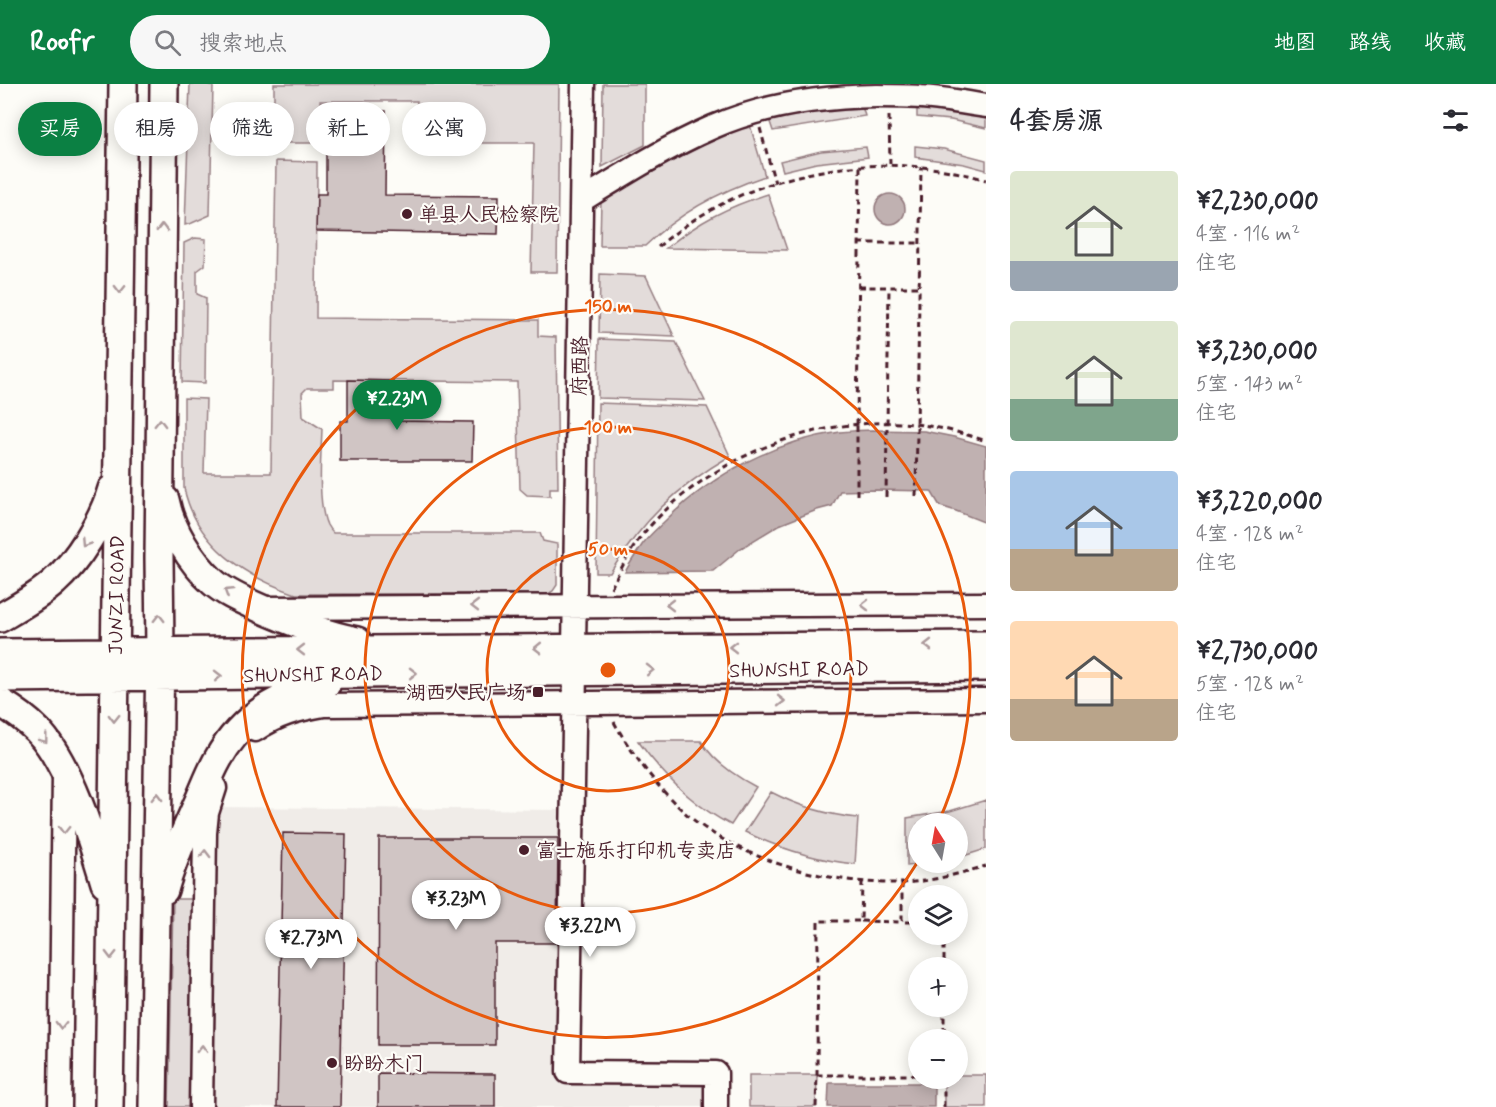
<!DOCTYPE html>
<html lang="zh">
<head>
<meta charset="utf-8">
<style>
	:root { --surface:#fff; --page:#f7f7f7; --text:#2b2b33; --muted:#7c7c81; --accent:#0b8043 }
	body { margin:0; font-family:Mynerve,"LXGW WenKai TC",sans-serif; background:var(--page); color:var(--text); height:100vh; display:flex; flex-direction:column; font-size:22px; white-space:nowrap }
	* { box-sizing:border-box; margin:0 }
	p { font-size:20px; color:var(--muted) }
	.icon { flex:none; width:33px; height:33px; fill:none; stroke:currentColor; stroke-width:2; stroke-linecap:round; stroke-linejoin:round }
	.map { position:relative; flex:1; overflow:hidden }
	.side { display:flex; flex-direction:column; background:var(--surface); width:510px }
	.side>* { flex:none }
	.top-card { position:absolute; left:18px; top:18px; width:570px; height:54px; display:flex; gap:12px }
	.needle { width:39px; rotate:349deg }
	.buttons { position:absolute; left:908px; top:729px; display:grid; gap:12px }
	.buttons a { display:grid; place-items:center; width:60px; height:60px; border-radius:50%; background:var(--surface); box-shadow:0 3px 15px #0003; font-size:30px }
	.price { position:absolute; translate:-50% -51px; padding:0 14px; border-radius:21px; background:#fff; color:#222; font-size:20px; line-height:39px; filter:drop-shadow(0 2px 3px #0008) }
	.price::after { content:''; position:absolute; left:50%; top:36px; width:18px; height:14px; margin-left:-9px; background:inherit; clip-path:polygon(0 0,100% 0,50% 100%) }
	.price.current { background:var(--accent); color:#fff }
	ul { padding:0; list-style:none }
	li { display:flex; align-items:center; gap:18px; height:150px; padding:0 24px }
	li span { display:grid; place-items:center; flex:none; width:168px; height:120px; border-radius:6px; color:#555 }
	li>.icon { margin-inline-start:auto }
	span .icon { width:72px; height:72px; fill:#fffc; stroke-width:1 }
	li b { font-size:26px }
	h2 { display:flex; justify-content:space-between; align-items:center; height:72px; padding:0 24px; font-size:26px }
	.chip { padding:0 21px; border-radius:27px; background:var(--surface); box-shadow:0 3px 15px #0003; font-size:21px; line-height:54px }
	.chip.current { background:var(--accent); color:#fff }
	header { display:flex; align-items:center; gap:36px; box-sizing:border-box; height:84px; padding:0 30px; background:var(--accent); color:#fff }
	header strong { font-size:28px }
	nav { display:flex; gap:33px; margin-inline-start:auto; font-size:21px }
	.search { width:420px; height:54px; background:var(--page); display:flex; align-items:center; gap:15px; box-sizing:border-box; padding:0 21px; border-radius:33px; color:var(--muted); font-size:22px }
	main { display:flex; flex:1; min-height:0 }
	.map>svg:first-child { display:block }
</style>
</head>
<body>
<header>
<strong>Roofr</strong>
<div class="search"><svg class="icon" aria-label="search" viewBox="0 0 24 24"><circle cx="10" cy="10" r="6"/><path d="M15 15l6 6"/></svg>搜索地点</div>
<nav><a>地图</a><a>路线</a><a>收藏</a></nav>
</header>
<main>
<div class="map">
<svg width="986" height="1023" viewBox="0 0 986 1023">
	<rect width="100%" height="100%" fill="#fdfcf7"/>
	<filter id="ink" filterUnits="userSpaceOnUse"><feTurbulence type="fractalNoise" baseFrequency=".0167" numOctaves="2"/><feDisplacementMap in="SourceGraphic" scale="12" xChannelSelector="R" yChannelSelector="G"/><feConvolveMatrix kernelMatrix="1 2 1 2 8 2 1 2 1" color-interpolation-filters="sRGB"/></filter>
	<g filter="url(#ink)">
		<path fill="#f0ece8" d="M 212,723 L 568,726 L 563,993 L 708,994 L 708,1023 L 208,1023 Z"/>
		<path fill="#e3dcda" stroke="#967e82" stroke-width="1.5" d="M 190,0 L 207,0 L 213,2 L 210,131 L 192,139 L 185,141 Z
			M 274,0 L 559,0 L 557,188 L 531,188 L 534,59 L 415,59 L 417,17 L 320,17 L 319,59 L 274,59 Z
			M 603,0 L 645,0 L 645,61 L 602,83 Z
			M 861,19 L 865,32 L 773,47 L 769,35 Z
			M 917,21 L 986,32 L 986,44 L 951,36 L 917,33 Z
			M 750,41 L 765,92 C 720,107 679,129 645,162 L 600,162 L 601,116 L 691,67 L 741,43 Z
			M 915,62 L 944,65 L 986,76 L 986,86 L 964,80 L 915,73 Z
			M 866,63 L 868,73 L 816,79 L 783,87 L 780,77 L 821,67 Z
			M 276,77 L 317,78 L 316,234 L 538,236 L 538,252 L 556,253 L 558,404 L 550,404 L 550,412 L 527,411 L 520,405 L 517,298 L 334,296 L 334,304 L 307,304 L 302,309 L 303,333 L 322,345 C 321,370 317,419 327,441 C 328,443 332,448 333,449 L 540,449 L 543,457 L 557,460 L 557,501 L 553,507 L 548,510 L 296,510 C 244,493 196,460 184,404 L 184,314 L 206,315 L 204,389 L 271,389 Z
			M 768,110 L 787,166 L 666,164 C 700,137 727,123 768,110 Z
			M 195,154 L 206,155 L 205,181 L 197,187 L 197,210 L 206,214 L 205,299 L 182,298 L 184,159 Z
			M 600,190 L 646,192 L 674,252 L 599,249 Z
			M 599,255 L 676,258 L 705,317 L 598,314 Z
			M 598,319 L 707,323 L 730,372 C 677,403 642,437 610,489 L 596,489 Z
			M 638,657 L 701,657 C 714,678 735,692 756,703 L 731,741 C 694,722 662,690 638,657 Z
			M 771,708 C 798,722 828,731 858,734 L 855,780 C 816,776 781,765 745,748 Z
			M 986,716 L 986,765 L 957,774 L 957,740 L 918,740 L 918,778 L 933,779 L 907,782 L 907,734 L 950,727 Z
			M 173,815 L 195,815 L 192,1023 L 169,1023 Z
			M 749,991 L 817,991 L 816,1023 L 749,1023 Z
			M 957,991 L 986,991 L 986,1023 L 944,1023 L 944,995 L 957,994 Z"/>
		<path fill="#c0b1b1" stroke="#91777b" stroke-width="1.5" d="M875 125a15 15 0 1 1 30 0a15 15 0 1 1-30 0Z
			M 872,346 L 924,347 L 954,353 L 986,362 L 986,439 L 956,427 L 940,422 L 931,407 L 876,406 L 840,407 L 832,422 L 817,426 L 779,441 L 741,464 L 713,487 L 625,488 C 630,479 636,470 642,461 C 649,451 659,443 667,435 C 714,389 776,357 840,348 C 851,347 862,346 872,346 Z
			M 829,999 L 934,999 L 934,1023 L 828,1023 Z"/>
		<path fill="#d0c5c4" stroke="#4a1f2b" stroke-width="1.5" d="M 326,26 L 386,27 L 385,111 L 499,112 L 498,150 L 316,147 L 317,110 L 326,110 Z
			M 348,296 L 393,297 L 393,337 L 473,338 L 472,377 L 340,377 L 340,337 L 348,337 Z
			M 283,749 L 346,750 L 340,1023 L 277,1023 Z
			M 379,754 L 558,754 L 557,859 L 495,859 L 495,961 L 378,961 Z
			M 378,989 L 495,990 L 495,1023 L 378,1023 Z"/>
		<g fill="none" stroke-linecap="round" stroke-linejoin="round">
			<g stroke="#4a1f2b" stroke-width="27">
				<path id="minor" d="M 582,116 C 624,90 667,63 713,43 C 765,20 821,13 877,12 C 895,12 914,12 932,14 C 950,16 968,19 986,22
					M 265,524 L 986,520
					M 574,564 L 583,0
					M 575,587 L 568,988 L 716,989 L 716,1023
					M 255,646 C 279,630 296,626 324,621 L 986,616
					M 60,1023 L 64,689
					M 201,1023 L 205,749 L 207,729 L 215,704"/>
			</g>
			<g stroke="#4a1f2b" stroke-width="32">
				<path id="major" d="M 165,416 C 171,446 191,478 213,498 C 224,508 240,515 253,521 C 286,536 321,550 357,557
					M 0,534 C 17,524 39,512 54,498 C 78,477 103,436 112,405
					M 0,569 L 986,561
					M 0,594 L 986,583
					M 0,618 C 13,626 26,635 37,646 C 69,678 92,755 105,799
					M 164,806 C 172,776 185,749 197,721 C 204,706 210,689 218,675 C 243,630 280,612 327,599
					M 109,1023 L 123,0
					M 153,1023 L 160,568 L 159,474 L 164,0"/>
			</g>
			<path stroke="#4a1f2b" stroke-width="3" stroke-dasharray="6 4.5" stroke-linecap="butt" d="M 889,32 L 890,81
				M 760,44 L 775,99
				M 859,159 L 920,159
				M 658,163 C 743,88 878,62 986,96
				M 859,203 L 919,203
				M 857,341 L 860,83
				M 857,411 L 857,341
				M 916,412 L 921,83
				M 886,413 L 889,203
				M 611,504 C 622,483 633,460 650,442 C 715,371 818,331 915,340 C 939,343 963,349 986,357
				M 614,638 C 630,667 656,702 681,725 C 734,775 829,801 901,799 C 930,798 958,790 986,782
				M 902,799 L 902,838 L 918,838
				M 861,837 L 901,838
				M 944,850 L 944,884
				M 944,922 L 944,956
				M 817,991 L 818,837 L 861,837 L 862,798
				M 816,1023 L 817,991 L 918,991
				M 944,1023 L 944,994"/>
			<use href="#minor" stroke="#fdfcf7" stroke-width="22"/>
			<use href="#major" stroke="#fdfcf7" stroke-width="27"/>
		</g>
		<defs><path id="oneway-chevron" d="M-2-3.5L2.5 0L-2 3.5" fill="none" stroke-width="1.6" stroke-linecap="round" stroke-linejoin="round" transform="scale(1.5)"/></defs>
		<g stroke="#ac999b">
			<use href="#oneway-chevron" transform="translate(162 144) rotate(-89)"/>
			<use href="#oneway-chevron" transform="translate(120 205) rotate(91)"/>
			<use href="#oneway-chevron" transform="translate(160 339) rotate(-89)"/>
			<use href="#oneway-chevron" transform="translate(85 459) rotate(123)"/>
			<use href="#oneway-chevron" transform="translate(228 508) rotate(-148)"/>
			<use href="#oneway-chevron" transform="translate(670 521) rotate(180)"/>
			<use href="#oneway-chevron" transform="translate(865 521) rotate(180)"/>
			<use href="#oneway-chevron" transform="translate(475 522) rotate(180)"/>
			<use href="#oneway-chevron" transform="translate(159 534) rotate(-90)"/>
			<use href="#oneway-chevron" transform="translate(928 561) rotate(180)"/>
			<use href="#oneway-chevron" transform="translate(733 563) rotate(180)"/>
			<use href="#oneway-chevron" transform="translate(538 564) rotate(179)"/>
			<use href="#oneway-chevron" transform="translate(301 566) rotate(180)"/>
			<use href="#oneway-chevron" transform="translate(650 586) rotate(-1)"/>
			<use href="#oneway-chevron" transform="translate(413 589) rotate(-1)"/>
			<use href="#oneway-chevron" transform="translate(218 592) rotate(-1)"/>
			<use href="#oneway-chevron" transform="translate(781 617)"/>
			<use href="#oneway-chevron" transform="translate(114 634) rotate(91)"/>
			<use href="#oneway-chevron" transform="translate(44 655) rotate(52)"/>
			<use href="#oneway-chevron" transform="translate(157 713) rotate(-89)"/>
			<use href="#oneway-chevron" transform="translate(64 746) rotate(91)"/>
			<use href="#oneway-chevron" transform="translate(205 770) rotate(-89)"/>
			<use href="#oneway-chevron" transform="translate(111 871) rotate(91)"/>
			<use href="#oneway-chevron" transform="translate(61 941) rotate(91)"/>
			<use href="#oneway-chevron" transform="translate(202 965) rotate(-89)"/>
		</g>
	</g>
	<g fill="none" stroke="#e8590c" stroke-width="3">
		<circle cx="608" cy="586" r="121"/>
		<circle cx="608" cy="586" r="243"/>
		<path d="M917 779A364 364 0 1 1 939 737"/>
	</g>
	<g fill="#4a1f2b" stroke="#fdfcf7" stroke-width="2">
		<circle cx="407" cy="130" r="6"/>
		<rect x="532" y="602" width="12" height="12" rx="3"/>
		<circle cx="524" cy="766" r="6"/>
		<circle cx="332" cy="979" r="6"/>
	</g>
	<g text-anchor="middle" stroke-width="4.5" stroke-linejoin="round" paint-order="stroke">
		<g font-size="20" fill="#4a1f2b" stroke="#fdfcf7" text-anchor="start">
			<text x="419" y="137">单县人民检察院</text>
			<text x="526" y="615" text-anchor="end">湖西人民广场</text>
			<text x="536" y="773">富士施乐打印机专卖店</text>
			<text x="344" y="986">盼盼木门</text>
		</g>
		<g font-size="20" fill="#4a1f2b" stroke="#fdfcf7">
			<text transform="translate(579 282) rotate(-89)" y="7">府西路</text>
			<text transform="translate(116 511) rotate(-89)" y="7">JUNZI ROAD</text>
			<text transform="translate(799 585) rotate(-1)" y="7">SHUNSHI ROAD</text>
			<text transform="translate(313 590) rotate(-1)" y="7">SHUNSHI ROAD</text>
		</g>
	</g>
	<circle cx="608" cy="586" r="9" fill="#e8590c" stroke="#fdfcf7" stroke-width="3"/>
	<g font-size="18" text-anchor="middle" font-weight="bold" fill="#e8590c" stroke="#fdfcf7" stroke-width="4.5" stroke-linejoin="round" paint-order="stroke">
		<text x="608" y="228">150 m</text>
		<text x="608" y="349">100 m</text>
		<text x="608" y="471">50 m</text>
	</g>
</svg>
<div class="buttons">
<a><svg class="needle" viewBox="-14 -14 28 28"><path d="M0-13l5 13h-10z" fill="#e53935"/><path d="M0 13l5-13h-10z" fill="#7c7c81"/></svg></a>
<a><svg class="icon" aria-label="layers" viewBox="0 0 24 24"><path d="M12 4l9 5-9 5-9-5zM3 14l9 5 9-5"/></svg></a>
<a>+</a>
<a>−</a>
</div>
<b class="price current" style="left:397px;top:347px">¥2.23M</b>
<b class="price" style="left:456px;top:847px">¥3.23M</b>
<b class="price" style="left:590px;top:874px">¥3.22M</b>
<b class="price" style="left:311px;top:886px">¥2.73M</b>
<div class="top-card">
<a class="chip current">买房</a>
<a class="chip">租房</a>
<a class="chip">筛选</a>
<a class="chip">新上</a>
<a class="chip">公寓</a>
</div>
</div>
<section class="side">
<h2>4套房源<svg class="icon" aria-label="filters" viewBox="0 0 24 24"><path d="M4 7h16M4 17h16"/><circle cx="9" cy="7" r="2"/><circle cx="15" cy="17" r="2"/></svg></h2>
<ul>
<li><span style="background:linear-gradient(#dfe7d0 75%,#9aa5b1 0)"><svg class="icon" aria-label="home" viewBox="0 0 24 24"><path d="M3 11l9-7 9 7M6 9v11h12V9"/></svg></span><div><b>¥2,230,000</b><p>4室 · 116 m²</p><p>住宅</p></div></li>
<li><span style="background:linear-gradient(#dfe7d0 65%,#7fa58c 0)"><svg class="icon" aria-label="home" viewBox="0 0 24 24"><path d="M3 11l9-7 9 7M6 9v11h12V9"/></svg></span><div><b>¥3,230,000</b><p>5室 · 143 m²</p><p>住宅</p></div></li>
<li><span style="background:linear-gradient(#a9c7e8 65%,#b9a48a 0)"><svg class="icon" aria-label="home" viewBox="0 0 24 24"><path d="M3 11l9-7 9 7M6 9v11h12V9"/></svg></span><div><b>¥3,220,000</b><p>4室 · 128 m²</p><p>住宅</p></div></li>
<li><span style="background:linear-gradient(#ffd9b3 65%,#b9a48a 0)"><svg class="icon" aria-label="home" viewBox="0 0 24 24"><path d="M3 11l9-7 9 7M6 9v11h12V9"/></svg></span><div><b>¥2,730,000</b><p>5室 · 128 m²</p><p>住宅</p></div></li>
</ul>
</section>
</main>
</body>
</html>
